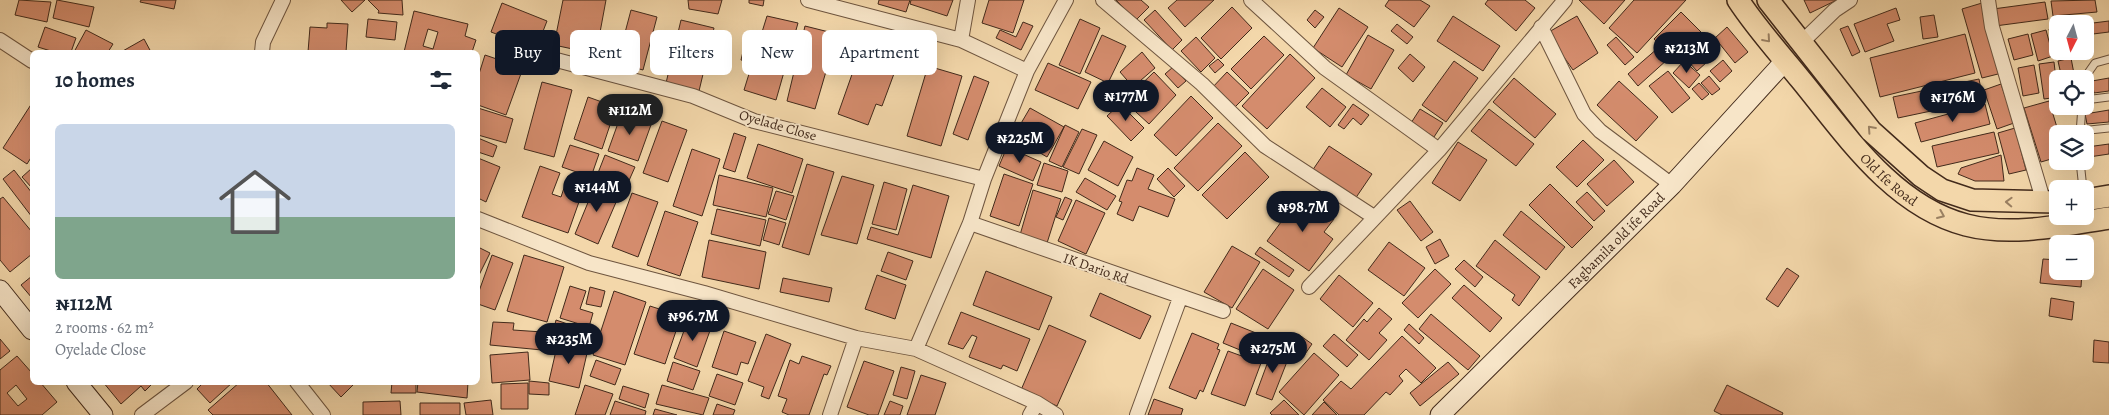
<!DOCTYPE html>
<html lang="en">
<head>
<meta charset="utf-8">
<style>
	:root { --surface:#fff; --page:#f6f6f7; --text:#1f2937; --muted:#747a83; --accent:#111827 }
	body { margin:0; font-family:Alegreya,serif; background:var(--page); color:var(--text); height:100vh; display:flex; flex-direction:column; font-size:19px; white-space:nowrap }
	* { box-sizing:border-box; margin:0 }
	p { font-size:16px; color:var(--muted) }
	.icon { flex:none; width:28px; height:28px; fill:none; stroke:currentColor; stroke-width:2; stroke-linecap:round; stroke-linejoin:round }
	.map { position:relative; flex:1; overflow:hidden }
	.panel { position:absolute; left:30px; top:50px; width:450px; height:335px; display:flex; flex-direction:column; background:var(--surface); border-radius:8px; box-shadow:0 5px 20px #0002 }
	.panel>* { flex:none }
	.banner { position:absolute; left:495px; top:30px; width:475px; height:45px; display:flex; gap:10px }
	.needle { width:32px; rotate:186deg }
	.tools { position:absolute; left:2049px; top:15px; display:grid; gap:10px }
	.tools a { display:grid; place-items:center; width:45px; height:45px; border-radius:8px; background:var(--surface); box-shadow:0 5px 20px #0002; font-size:25px }
	.price { position:absolute; translate:-50% -42px; padding:0 11px; border-radius:18px; background:var(--accent); color:#fff; font-size:16px; line-height:32px; filter:drop-shadow(0 1px 2px #0008) }
	.price::after { content:''; position:absolute; left:50%; top:30px; width:15px; height:11px; margin-left:-8px; background:inherit; clip-path:polygon(0 0,100% 0,50% 100%) }
	.price.current { background:#222; color:#fff }
	ul { padding:0; list-style:none }
	li { display:grid; align-content:center; gap:10px; height:265px; padding:0 25px }
	li span { display:grid; place-items:center; height:155px; border-radius:8px; color:#555 }
	li>.icon { margin-inline-start:auto }
	span .icon { width:90px; height:90px; fill:#fffc; stroke-width:1 }
	li b { font-size:21px }
	h2 { display:flex; justify-content:space-between; align-items:center; height:60px; padding:0 25px; font-size:21px }
	.chip { padding:0 18px; border-radius:8px; background:var(--surface); box-shadow:0 5px 20px #0002; font-size:18px; line-height:45px }
	.chip.current { background:var(--accent); color:#fff }
	.map>svg:first-child { display:block }
</style>
</head>
<body>
<div class="map">
<svg width="2109" height="415" viewBox="0 0 2109 415">
	<rect width="100%" height="100%" fill="#f3d7aa"/>
	<filter id="stains"><feTurbulence type="fractalNoise" baseFrequency=".004" numOctaves="4"/><feColorMatrix values="0 0 0 0 .2 0 0 0 0 .09 0 0 0 0 .02 0 0 0 .5 -.17"/></filter>
	<radialGradient id="worn" r=".72"><stop offset=".6" stop-color="#630" stop-opacity="0"/><stop offset="1" stop-color="#630" stop-opacity=".3"/></radialGradient>
	<path fill="#d48c6d" stroke="#422a1b" fill-rule="evenodd" d="M 19,0 L 51,2 L 47,22 L 15,15 Z
		M 57,0 L 94,7 L 89,27 L 53,18 Z
		M 141,0 L 176,0 L 174,9 L 140,2 Z
		M 341,0 L 365,0 L 352,12 Z
		M 368,0 L 402,0 L 403,15 L 378,13 L 379,11 Z
		M 563,0 L 606,0 L 596,54 L 554,45 Z
		M 688,0 L 722,0 L 718,14 L 689,9 Z
		M 749,0 L 764,0 L 763,6 L 749,3 Z
		M 879,0 L 910,0 L 906,12 L 878,4 Z
		M 911,0 L 953,0 L 947,16 L 910,4 Z
		M 989,0 L 1024,0 L 1013,33 L 982,23 Z
		M 1116,0 L 1141,0 L 1149,7 L 1136,20 Z
		M 1177,0 L 1214,0 L 1185,27 L 1168,8 Z
		M 1389,0 L 1420,0 L 1430,6 L 1414,27 L 1385,6 Z
		M 1488,0 L 1525,0 L 1535,8 L 1516,31 L 1485,4 Z
		M 1579,0 L 1625,0 L 1604,24 Z
		M 1634,0 L 1686,0 L 1637,53 L 1609,28 Z
		M 1804,0 L 1837,0 L 1810,13 Z
		M 2095,0 L 2097,12 L 2053,16 L 2051,1 Z
		M 2045,2 L 2048,19 L 1995,26 L 1993,9 Z
		M 502,3 L 547,21 L 536,49 L 491,32 Z
		M 1982,3 L 2002,73 L 1982,78 L 1962,9 Z
		M 1232,7 L 1252,28 L 1221,59 L 1201,38 Z
		M 1339,8 L 1368,27 L 1342,67 L 1313,48 Z
		M 1896,8 L 1900,20 L 1887,24 L 1894,41 L 1865,52 L 1854,24 Z
		M 631,10 L 657,17 L 643,70 L 617,63 Z
		M 1155,10 L 1182,40 L 1172,50 L 1144,20 Z
		M 1315,10 L 1324,17 L 1315,28 L 1307,20 Z
		M 414,11 L 468,24 L 465,36 L 476,40 L 472,52 L 404,52 ZM 428,29 L 438,32 L 433,49 L 423,46 Z
		M 1681,12 L 1705,36 L 1677,63 L 1654,39 Z
		M 1934,15 L 1938,37 L 1923,39 L 1920,17 Z
		M 767,16 L 798,23 L 776,100 L 744,90 Z
		M 1453,16 L 1500,46 L 1483,71 L 1437,41 Z
		M 1577,16 L 1598,53 L 1573,70 L 1547,33 Z
		M 368,19 L 397,22 L 395,40 L 366,37 Z
		M 1080,19 L 1100,28 L 1080,74 L 1059,65 Z
		M 681,20 L 714,28 L 699,91 L 666,83 Z
		M 2109,21 L 2109,32 L 2085,35 L 2085,24 Z
		M 1023,22 L 1033,26 L 1021,50 L 996,38 L 1000,30 L 1016,37 Z
		M 327,23 L 348,24 L 346,52 L 308,52 L 310,27 L 327,28 Z
		M 1397,24 L 1413,37 L 1407,44 L 1391,31 Z
		M 805,26 L 837,34 L 815,109 L 787,101 Z
		M 1848,26 L 1860,52 L 1852,56 L 1840,29 Z
		M 45,27 L 76,38 L 71,52 L 54,52 L 38,47 Z
		M 1727,27 L 1748,52 L 1735,63 L 1715,38 Z
		M 2058,27 L 2058,51 L 2074,52 L 2056,57 L 2049,29 Z
		M 86,30 L 113,44 L 108,52 L 74,52 Z
		M 2046,30 L 2053,56 L 2038,61 L 2031,34 Z
		M 1965,34 L 1975,73 L 1880,97 L 1870,58 Z
		M 2028,34 L 2033,55 L 2014,60 L 2008,39 Z
		M 1102,35 L 1126,46 L 1108,83 L 1085,72 Z
		M 1368,35 L 1394,50 L 1371,89 L 1346,75 Z
		M 1264,36 L 1284,55 L 1251,89 L 1231,69 Z
		M 1196,37 L 1215,58 L 1201,72 L 1181,51 Z
		M 1616,37 L 1634,57 L 1625,65 L 1607,45 Z
		M 840,38 L 850,40 L 845,62 L 836,60 Z
		M 144,39 L 151,52 L 121,52 Z
		M 746,39 L 756,41 L 751,62 L 741,60 Z
		M 1706,39 L 1717,53 L 1697,71 L 1685,58 Z
		M 862,46 L 892,57 L 888,69 L 895,71 L 882,106 L 876,104 L 868,125 L 838,114 Z
		M 1658,48 L 1668,59 L 1638,86 L 1628,74 Z
		M 1142,52 L 1155,68 L 1133,87 L 1120,72 Z
		M 1290,54 L 1315,78 L 1267,129 L 1242,106 Z
		M 1410,54 L 1425,67 L 1413,82 L 1398,68 Z
		M 485,55 L 523,68 L 506,115 L 478,105 L 478,77 Z
		M 2071,58 L 2075,79 L 2062,79 L 2058,61 Z
		M 1218,59 L 1224,65 L 1215,73 L 1209,66 Z
		M 1723,60 L 1732,71 L 1720,82 L 1710,71 Z
		M 1454,61 L 1478,78 L 1446,122 L 1422,105 Z
		M 1684,61 L 1700,75 L 1689,88 L 1673,73 Z
		M 2054,62 L 2058,97 L 2044,99 L 2039,64 Z
		M 1048,63 L 1091,82 L 1078,109 L 1035,90 Z
		M 2034,65 L 2039,93 L 2023,96 L 2018,68 Z
		M 928,66 L 962,76 L 941,146 L 907,136 Z
		M 1173,67 L 1186,81 L 1178,88 L 1165,74 Z
		M 1668,71 L 1690,98 L 1672,113 L 1649,86 Z
		M 1154,72 L 1176,95 L 1149,124 L 1124,101 Z
		M 1227,72 L 1249,93 L 1232,110 L 1211,89 Z
		M 974,76 L 989,82 L 968,140 L 953,134 Z
		M 1709,76 L 1720,89 L 1712,95 L 1701,83 Z
		M 1514,78 L 1556,114 L 1535,138 L 1493,102 Z
		M 2109,78 L 2109,91 L 2094,93 L 2092,81 Z
		M 1979,79 L 1983,100 L 1898,118 L 1893,97 Z
		M 1619,81 L 1658,117 L 1636,141 L 1597,105 Z
		M 542,82 L 572,90 L 554,157 L 524,149 Z
		M 1699,83 L 1709,94 L 1702,100 L 1692,89 Z
		M 2001,84 L 2014,123 L 1997,129 L 1984,90 Z
		M 1322,88 L 1346,107 L 1330,127 L 1306,107 Z
		M 1191,96 L 1213,118 L 1176,156 L 1154,135 Z
		M 588,97 L 616,107 L 602,149 L 574,139 Z
		M 2049,101 L 2059,134 L 2058,157 L 2041,162 L 2024,108 Z
		M 32,103 L 32,156 L 27,164 L 3,148 Z
		M 1120,104 L 1144,128 L 1131,141 L 1107,116 Z
		M 1353,104 L 1369,115 L 1361,125 L 1353,118 L 1344,129 L 1338,125 Z
		M 1985,104 L 1990,124 L 1921,142 L 1915,123 Z
		M 478,108 L 513,119 L 506,143 L 478,135 Z
		M 1030,108 L 1064,127 L 1047,157 L 1013,137 Z
		M 1420,109 L 1443,123 L 1434,137 L 1411,123 Z
		M 1489,109 L 1534,144 L 1516,166 L 1471,131 Z
		M 2109,110 L 2109,122 L 2087,124 L 2085,114 Z
		M 622,112 L 652,122 L 638,161 L 608,151 Z
		M 662,121 L 687,130 L 668,182 L 643,173 Z
		M 1218,123 L 1242,146 L 1198,191 L 1174,168 Z
		M 1065,125 L 1079,132 L 1062,167 L 1049,161 Z
		M 2015,128 L 2026,170 L 2009,174 L 1998,133 Z
		M 1082,129 L 1097,135 L 1079,174 L 1063,167 Z
		M 1994,132 L 1999,153 L 1937,167 L 1932,146 Z
		M 734,133 L 746,137 L 735,172 L 723,168 Z
		M 478,138 L 497,146 L 493,157 L 478,152 Z
		M 1583,140 L 1604,160 L 1577,187 L 1556,167 Z
		M 1104,141 L 1133,157 L 1118,186 L 1088,170 Z
		M 1458,142 L 1487,160 L 1460,201 L 1432,183 Z
		M 758,144 L 803,159 L 792,193 L 747,178 Z
		M 2109,144 L 2109,154 L 2089,157 L 2087,147 Z
		M 570,145 L 599,154 L 591,177 L 562,167 Z
		M 1329,146 L 1372,174 L 1355,199 L 1312,171 Z
		M 1007,147 L 1041,162 L 1033,181 L 999,166 Z
		M 692,149 L 720,159 L 702,216 L 673,206 Z
		M 1245,152 L 1269,177 L 1227,219 L 1202,195 Z
		M 605,155 L 635,167 L 627,185 L 598,173 Z
		M 2001,155 L 2004,181 L 1975,181 L 1958,174 L 1961,168 Z
		M 478,158 L 500,167 L 486,202 L 478,198 Z
		M 1614,160 L 1634,182 L 1607,206 L 1587,184 Z
		M 1044,163 L 1068,171 L 1062,192 L 1037,185 Z
		M 807,164 L 834,172 L 809,255 L 782,247 Z
		M 540,166 L 560,173 L 552,194 L 561,197 L 568,176 L 586,182 L 568,233 L 522,217 Z
		M 32,168 L 32,188 L 22,177 Z
		M 1137,168 L 1154,175 L 1148,189 L 1175,199 L 1168,217 L 1139,206 L 1133,221 L 1117,214 L 1122,202 L 1119,201 L 1127,180 L 1132,181 Z
		M 1168,168 L 1185,186 L 1174,197 L 1157,179 Z
		M 14,170 L 32,193 L 32,217 L 3,179 Z
		M 1004,174 L 1033,184 L 1019,226 L 990,216 Z
		M 719,175 L 773,188 L 766,217 L 713,205 Z
		M 842,176 L 874,185 L 857,244 L 821,235 Z
		M 1085,178 L 1116,196 L 1107,210 L 1076,192 Z
		M 884,182 L 907,189 L 896,230 L 872,224 Z
		M 596,183 L 620,193 L 598,244 L 575,234 Z
		M 1550,184 L 1593,227 L 1572,248 L 1529,205 Z
		M 913,185 L 949,196 L 931,258 L 867,239 L 871,227 L 898,235 Z
		M 1033,190 L 1061,199 L 1047,243 L 1020,235 Z
		M 776,191 L 794,196 L 786,220 L 768,214 Z
		M 1587,192 L 1605,211 L 1594,221 L 1576,202 Z
		M 632,193 L 658,202 L 638,257 L 612,247 Z
		M 1301,195 L 1334,219 L 1324,232 L 1333,239 L 1309,271 L 1267,241 Z
		M 3,197 L 32,232 L 32,254 L 10,272 L 0,260 L 0,199 Z
		M 1065,197 L 1072,200 L 1063,220 L 1056,217 Z
		M 1076,200 L 1105,213 L 1086,254 L 1058,241 Z
		M 1410,201 L 1433,232 L 1421,241 L 1397,210 Z
		M 717,209 L 766,220 L 760,246 L 711,234 Z
		M 665,211 L 698,222 L 680,276 L 647,265 Z
		M 1521,211 L 1565,247 L 1546,270 L 1503,235 Z
		M 769,218 L 786,223 L 779,245 L 763,240 Z
		M 1440,239 L 1449,256 L 1435,264 L 1426,247 Z
		M 709,240 L 766,252 L 759,289 L 702,277 Z
		M 1495,240 L 1540,277 L 1519,306 L 1512,300 L 1515,295 L 1476,266 Z
		M 1389,242 L 1425,268 L 1404,296 L 1368,270 Z
		M 1232,246 L 1260,262 L 1232,308 L 1204,292 Z
		M 478,247 L 490,253 L 478,277 Z
		M 1260,247 L 1294,270 L 1289,277 L 1255,254 Z
		M 888,252 L 913,261 L 906,280 L 881,271 Z
		M 492,255 L 513,263 L 495,310 L 478,304 L 478,294 Z
		M 524,255 L 564,267 L 547,322 L 507,311 Z
		M 2043,259 L 2058,260 L 2058,271 L 2082,271 L 2081,287 L 2040,283 Z
		M 1464,260 L 1483,277 L 1475,287 L 1455,269 Z
		M 1787,268 L 1799,276 L 1778,307 L 1766,299 Z
		M 1263,269 L 1294,290 L 1268,329 L 1236,309 Z
		M 1435,269 L 1451,284 L 1418,318 L 1402,303 Z
		M 986,271 L 1052,297 L 1039,330 L 973,305 Z
		M 877,275 L 906,285 L 895,319 L 865,309 Z
		M 1339,275 L 1373,303 L 1353,327 L 1320,299 Z
		M 32,276 L 32,298 L 21,285 Z
		M 783,278 L 832,288 L 829,302 L 780,292 Z
		M 1464,285 L 1502,318 L 1490,332 L 1452,298 Z
		M 570,286 L 586,291 L 580,309 L 593,313 L 589,327 L 560,318 Z
		M 590,287 L 605,291 L 601,307 L 586,304 Z
		M 614,291 L 646,302 L 625,365 L 593,355 Z
		M 1100,293 L 1151,316 L 1140,339 L 1090,316 Z
		M 2051,298 L 2074,302 L 2072,320 L 2049,316 Z
		M 650,306 L 681,316 L 665,364 L 634,354 Z
		M 1379,308 L 1392,319 L 1379,333 L 1387,340 L 1369,360 L 1346,340 L 1364,319 L 1367,322 Z
		M 961,312 L 1030,339 L 1017,371 L 1003,365 L 1001,369 L 969,357 L 977,337 L 972,335 L 963,349 L 948,344 Z
		M 1431,314 L 1480,356 L 1468,370 L 1419,329 Z
		M 689,317 L 712,325 L 697,367 L 674,358 Z
		M 556,320 L 588,331 L 584,343 L 553,333 Z
		M 493,322 L 514,323 L 513,330 L 543,332 L 542,350 L 490,345 Z
		M 1231,323 L 1271,339 L 1262,359 L 1223,343 Z
		M 1409,324 L 1424,338 L 1419,344 L 1404,330 Z
		M 1049,325 L 1086,341 L 1057,406 L 1021,390 Z
		M 724,331 L 756,342 L 748,364 L 741,362 L 737,375 L 712,367 Z
		M 1192,333 L 1219,344 L 1217,349 L 1220,350 L 1203,392 L 1200,390 L 1196,399 L 1169,388 Z
		M 766,334 L 791,344 L 769,399 L 761,396 L 764,387 L 748,381 Z
		M 1298,334 L 1312,344 L 1303,357 L 1289,347 Z
		M 1334,334 L 1358,355 L 1347,367 L 1323,346 Z
		M 1402,336 L 1436,368 L 1421,383 L 1406,369 L 1399,376 L 1403,381 L 1390,395 L 1386,392 L 1364,415 L 1339,415 L 1323,400 L 1341,381 L 1351,389 Z
		M 0,339 L 10,351 L 0,359 Z
		M 2094,340 L 2109,342 L 2109,363 L 2093,362 Z
		M 558,342 L 588,349 L 579,388 L 549,381 Z
		M 1273,348 L 1290,354 L 1272,400 L 1256,394 Z
		M 1228,351 L 1261,363 L 1245,406 L 1211,394 Z
		M 528,352 L 530,380 L 492,383 L 490,355 Z
		M 1314,353 L 1339,375 L 1304,415 L 1279,392 Z
		M 17,356 L 32,373 L 32,382 L 40,382 L 57,402 L 42,415 L 0,415 L 0,370 ZM 16,385 L 27,399 L 18,406 L 7,393 Z
		M 802,356 L 831,366 L 827,375 L 824,374 L 809,415 L 789,415 L 782,412 L 787,399 L 778,396 L 790,360 L 799,364 Z
		M 596,360 L 621,369 L 615,385 L 590,376 Z
		M 864,361 L 894,371 L 878,415 L 869,415 L 847,407 Z
		M 673,362 L 700,371 L 693,390 L 667,381 Z
		M 1448,362 L 1459,374 L 1420,406 L 1410,393 Z
		M 901,367 L 915,371 L 907,399 L 893,395 Z
		M 717,374 L 743,383 L 735,405 L 709,396 Z
		M 921,375 L 946,383 L 935,415 L 907,415 Z
		M 529,381 L 549,383 L 549,395 L 529,394 Z
		M 103,382 L 154,382 L 145,391 L 141,386 L 121,404 Z
		M 204,382 L 233,382 L 210,403 L 197,389 Z
		M 240,382 L 266,382 L 292,415 L 213,415 L 208,410 Z
		M 327,382 L 356,382 L 341,397 Z
		M 392,382 L 416,382 L 416,393 L 391,393 Z
		M 418,382 L 468,382 L 467,398 L 417,392 Z
		M 528,383 L 528,409 L 501,409 L 501,384 Z
		M 585,385 L 613,394 L 605,415 L 575,415 Z
		M 662,385 L 709,398 L 703,415 L 656,404 Z
		M 1727,385 L 1783,413 L 1782,415 L 1722,415 L 1714,411 Z
		M 623,386 L 649,394 L 645,408 L 619,399 Z
		M 1154,399 L 1183,409 L 1181,415 L 1148,415 Z
		M 491,400 L 493,415 L 466,415 L 464,403 Z
		M 1284,400 L 1299,415 L 1272,415 L 1270,413 Z
		M 400,401 L 401,415 L 363,415 L 363,402 Z
		M 615,401 L 646,411 L 645,415 L 610,415 Z
		M 890,401 L 903,406 L 900,415 L 884,415 Z
		M 1324,402 L 1337,415 L 1312,415 Z
		M 420,403 L 460,403 L 460,415 L 420,415 Z
		M 717,404 L 735,410 L 733,415 L 713,415 Z
		M 655,409 L 677,415 L 653,415 Z"/>
	<g fill="none" stroke-linecap="round" stroke-linejoin="round">
		<g stroke="#6e553f" stroke-width="9">
			<path id="lane" d="M 2085,89 L 2088,73 L 2095,63 L 2109,59
				M 2085,100 L 2109,97
				M 2080,131 L 2109,128
				M 2080,134 L 2082,106
				M 2080,161 L 2083,189"/>
		</g>
		<g stroke="#6e553f" stroke-width="16">
			<path id="street" d="M 808,0 L 961,40 L 1027,71
				M 1103,0 L 1202,84 L 1265,146 L 1374,217
				M 1251,0 L 1325,68 L 1439,150
				M 1988,0 L 1992,27 L 2044,203
				M 1541,27 L 1584,114 L 1600,131 L 1672,185
				M 0,40 L 32,61
				M 961,40 L 968,0
				M 1801,43 L 1835,10 L 1850,0
				M 262,52 L 263,42 L 283,0
				M 545,57 L 693,96 L 754,121 L 984,179
				M 478,219 L 589,263 L 704,293 L 856,338 L 916,349 L 1037,403 L 1056,415
				M 970,223 L 1223,311
				M 1309,287 L 1439,150 L 1565,0
				M 916,349 L 970,223 L 984,179 L 1027,71 L 1066,0
				M 297,382 L 323,415
				M 142,415 L 186,382
				M 830,415 L 856,338
				M 1030,415 L 1037,403
				M 1137,415 L 1180,298"/>
		</g>
		<g stroke="#422a1b" stroke-width="21">
			<g id="secondary">
				<path d="M 0,290 L 32,330"/>
				<path d="M 76,382 L 103,415"/>
				<path id="s1" d="M 1440,415 L 1672,185 L 1785,61"/>
			</g>
		</g>
		<g stroke="#422a1b" stroke-width="24">
			<g id="primary">
				<path id="s2" d="M 1738,0 C 1757,29 1780,54 1801,80 C 1846,135 1893,206 1966,225 C 2012,237 2064,225 2109,218"/>
				<path d="M 1768,0 L 1871,131 L 1921,176 L 1942,190 L 1972,200 L 2058,202"/>
				<path d="M 2085,200 L 2109,196"/>
			</g>
		</g>
		<use href="#lane" stroke="#f7e5c8" stroke-width="7"/>
		<use href="#street" stroke="#f7e5c8" stroke-width="14"/>
		<use href="#secondary" stroke="#f7e5c8" stroke-width="19"/>
		<use href="#primary" stroke="#f3d7aa" stroke-width="21"/>
	</g>
	<defs><path id="oneway-chevron" d="M-2-3.5L2.5 0L-2 3.5" fill="none" stroke-width="1.6" stroke-linecap="round" stroke-linejoin="round" transform="scale(1.25)"/></defs>
	<g stroke="#9a8062">
		<use href="#oneway-chevron" transform="translate(1767 39) rotate(49)"/>
		<use href="#oneway-chevron" transform="translate(1871 129) rotate(-132)"/>
		<use href="#oneway-chevron" transform="translate(2009 202) rotate(-178)"/>
		<use href="#oneway-chevron" transform="translate(1941 215) rotate(23)"/>
	</g>
	<g text-anchor="middle" stroke-width="4" stroke-linejoin="round" paint-order="stroke">
		<g font-size="14" fill="#422a1b" stroke="#f7e5c8">
			<text transform="translate(778 125) rotate(16)" y="5">Oyelade Close</text>
			<text dy="5" stroke="none"><textPath href="#s2" startOffset="235">Old Ife Road</textPath></text>
			<text dy="5" stroke="none"><textPath href="#s1" startOffset="248">Fagbamila old ife Road</textPath></text>
			<text transform="translate(1096 268) rotate(19)" y="5">IK Dario Rd</text>
		</g>
	</g>
	<rect width="100%" height="100%" filter="url(#stains)"/>
	<rect width="100%" height="100%" fill="url(#worn)"/>
</svg>
<div class="tools">
<a><svg class="needle" viewBox="-14 -14 28 28"><path d="M0-13l5 13h-10z" fill="#e53935"/><path d="M0 13l5-13h-10z" fill="#747a83"/></svg></a>
<a><svg class="icon" aria-label="locate" viewBox="0 0 24 24"><circle cx="12" cy="12" r="6"/><path d="M12 2v4M12 18v4M2 12h4M18 12h4"/></svg></a>
<a><svg class="icon" aria-label="layers" viewBox="0 0 24 24"><path d="M12 4l9 5-9 5-9-5zM3 14l9 5 9-5"/></svg></a>
<a>+</a>
<a>−</a>
</div>
<b class="price" style="left:1687px;top:74px">₦213M</b>
<b class="price" style="left:1126px;top:122px">₦177M</b>
<b class="price" style="left:1953px;top:123px">₦176M</b>
<b class="price current" style="left:630px;top:136px">₦112M</b>
<b class="price" style="left:1020px;top:164px">₦225M</b>
<b class="price" style="left:597px;top:213px">₦144M</b>
<b class="price" style="left:1303px;top:233px">₦98.7M</b>
<b class="price" style="left:693px;top:342px">₦96.7M</b>
<b class="price" style="left:569px;top:365px">₦235M</b>
<b class="price" style="left:1273px;top:374px">₦275M</b>
<div class="banner">
<a class="chip current">Buy</a>
<a class="chip">Rent</a>
<a class="chip">Filters</a>
<a class="chip">New</a>
<a class="chip">Apartment</a>
</div>
<section class="panel">
<h2>10 homes<svg class="icon" aria-label="filters" viewBox="0 0 24 24"><path d="M4 7h16M4 17h16"/><circle cx="9" cy="7" r="2"/><circle cx="15" cy="17" r="2"/></svg></h2>
<ul>
<li><span style="background:linear-gradient(#c9d6e8 60%,#7fa58c 0)"><svg class="icon" aria-label="home" viewBox="0 0 24 24"><path d="M3 11l9-7 9 7M6 9v11h12V9"/></svg></span><div><b>₦112M</b><p>2 rooms · 62 m²</p><p>Oyelade Close</p></div></li>
</ul>
</section>
</div>
</body>
</html>
